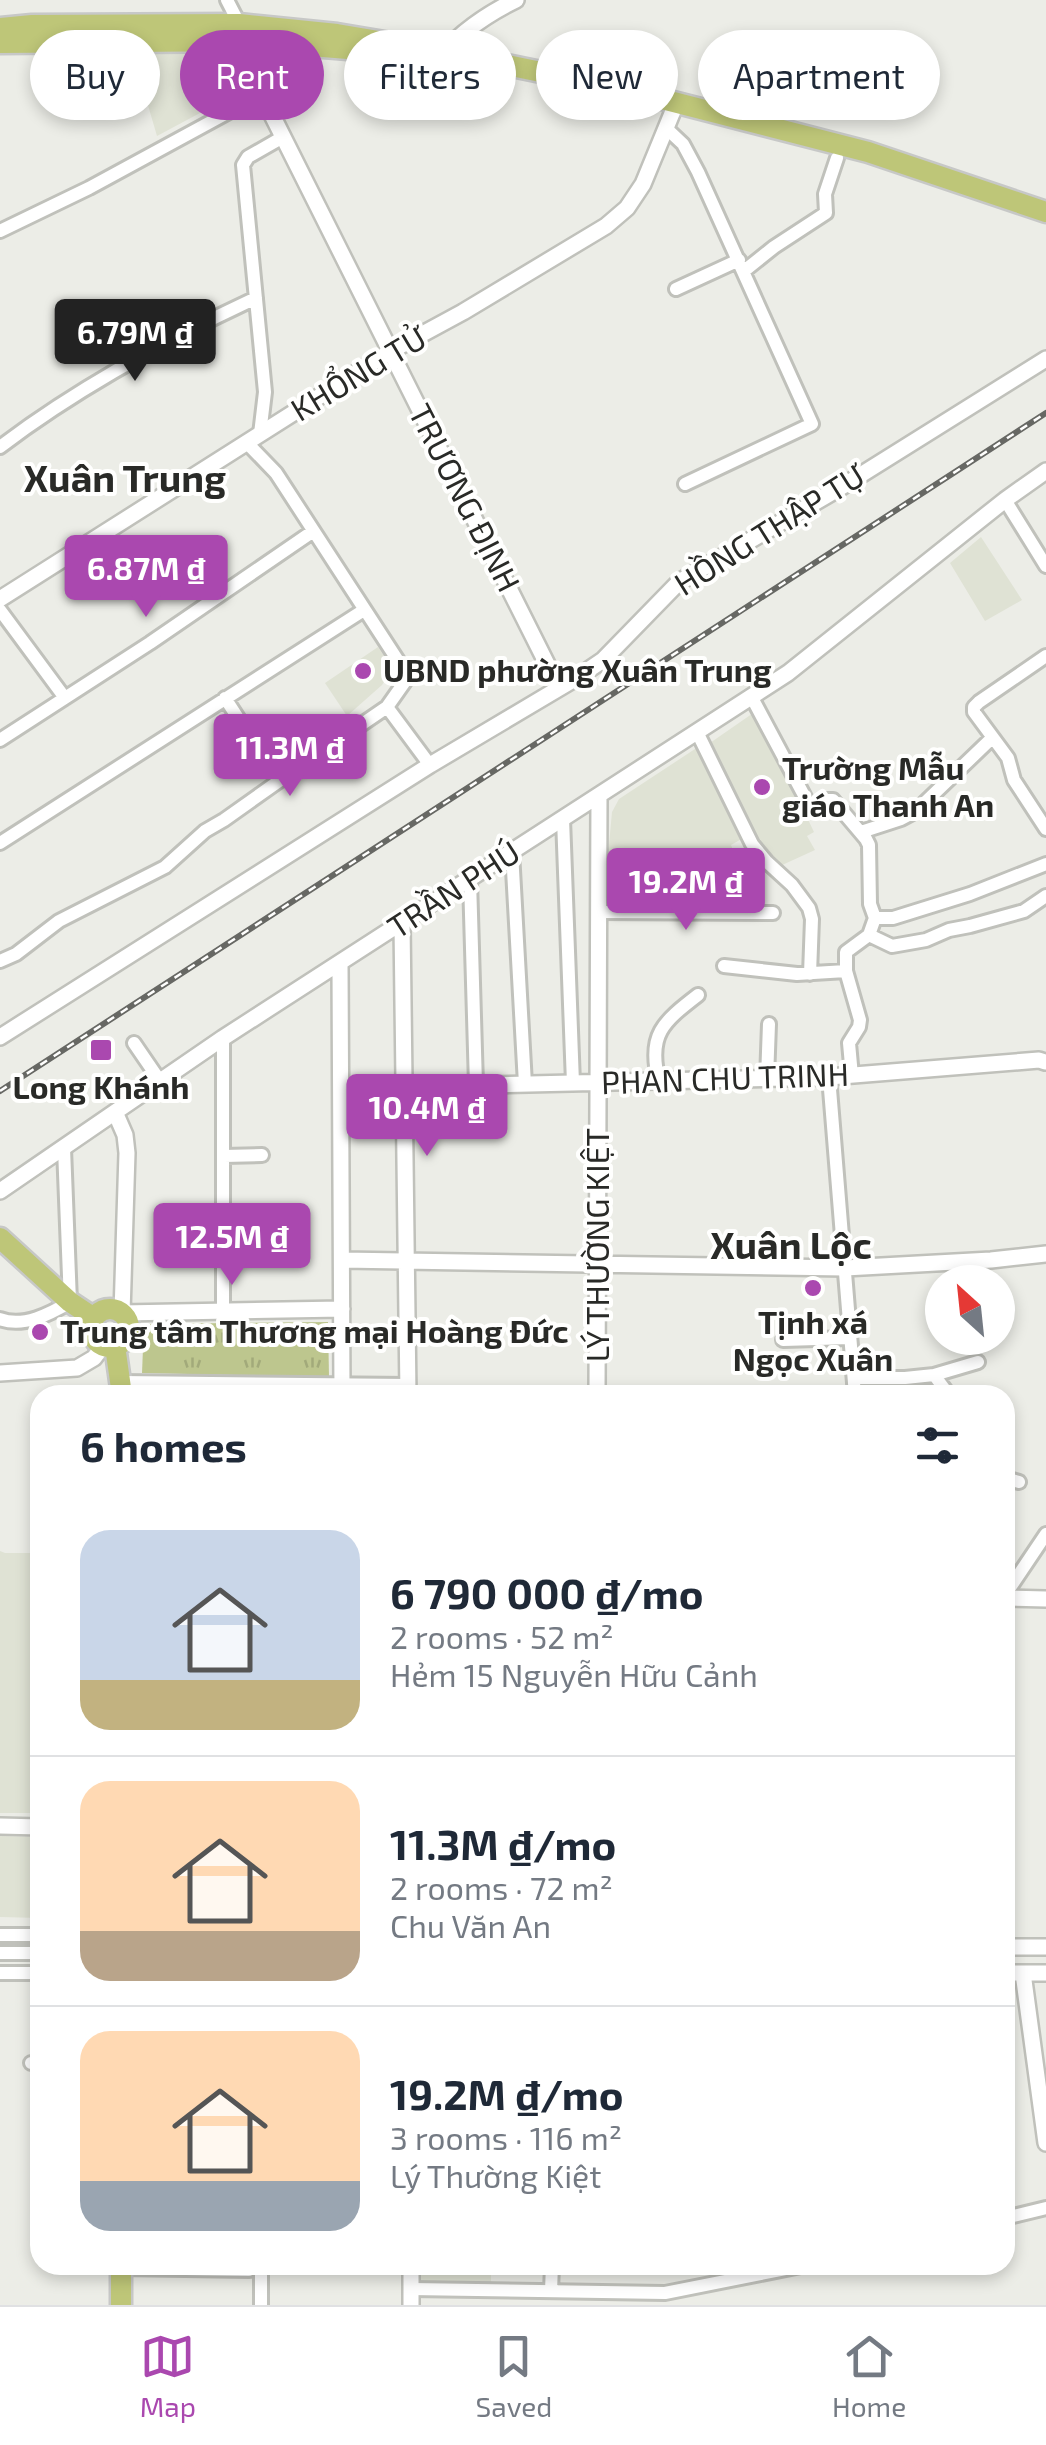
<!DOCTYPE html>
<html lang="en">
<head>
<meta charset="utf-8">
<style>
	:root { --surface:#fff; --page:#f2f2f3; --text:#1f2937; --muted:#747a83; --line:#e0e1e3; --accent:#aa48af }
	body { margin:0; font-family:"Exo 2",sans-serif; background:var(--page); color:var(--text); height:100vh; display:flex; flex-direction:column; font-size:38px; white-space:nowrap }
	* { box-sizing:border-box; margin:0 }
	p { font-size:32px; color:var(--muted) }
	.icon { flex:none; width:55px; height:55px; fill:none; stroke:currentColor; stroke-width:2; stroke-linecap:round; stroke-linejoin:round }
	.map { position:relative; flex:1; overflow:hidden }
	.side { position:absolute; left:30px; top:1385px; width:985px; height:890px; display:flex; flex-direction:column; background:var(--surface); border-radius:30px; box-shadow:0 5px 15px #0003 }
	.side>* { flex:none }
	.top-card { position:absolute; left:30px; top:30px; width:988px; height:90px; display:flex; gap:20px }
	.needle { width:65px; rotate:333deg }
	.fabs { position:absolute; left:925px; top:1265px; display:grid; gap:20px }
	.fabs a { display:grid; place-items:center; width:90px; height:90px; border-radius:50%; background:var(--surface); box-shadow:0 5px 15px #0003; font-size:50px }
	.price { position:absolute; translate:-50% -85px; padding:0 22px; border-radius:10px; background:var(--accent); color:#fff; font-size:32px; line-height:65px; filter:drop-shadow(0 2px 5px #0008) }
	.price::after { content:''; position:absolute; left:50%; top:60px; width:30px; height:22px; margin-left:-15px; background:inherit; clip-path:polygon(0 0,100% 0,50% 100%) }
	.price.active { background:#222; color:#fff }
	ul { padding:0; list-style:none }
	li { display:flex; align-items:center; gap:30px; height:250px; padding:0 50px }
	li+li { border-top:2px solid var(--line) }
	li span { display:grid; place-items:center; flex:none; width:280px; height:200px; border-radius:30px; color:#555 }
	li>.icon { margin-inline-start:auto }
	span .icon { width:120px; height:120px; fill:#fffc; stroke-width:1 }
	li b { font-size:42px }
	h2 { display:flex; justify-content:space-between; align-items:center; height:120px; padding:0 50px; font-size:42px }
	.pill { padding:0 35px; border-radius:45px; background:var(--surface); box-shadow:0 5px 15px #0003; font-size:35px; line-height:90px }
	.pill.active { background:var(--accent); color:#fff }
	.tab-bar { display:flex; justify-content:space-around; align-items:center; height:140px; border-top:2px solid var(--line); background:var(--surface); font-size:28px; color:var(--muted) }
	.tab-bar a { display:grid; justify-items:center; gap:5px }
	.tab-bar .active { color:var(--accent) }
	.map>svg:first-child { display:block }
</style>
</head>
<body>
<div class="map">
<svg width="1046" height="2305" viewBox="0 0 1046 2305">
	<defs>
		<pattern id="grass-tufts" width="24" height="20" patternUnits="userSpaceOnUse" patternTransform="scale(2.5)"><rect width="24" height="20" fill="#bdc68e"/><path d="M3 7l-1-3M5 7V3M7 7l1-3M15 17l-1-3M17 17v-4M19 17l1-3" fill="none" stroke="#a2aa7a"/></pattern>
	</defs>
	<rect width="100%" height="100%" fill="#ecede7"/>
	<path fill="#dfe2d4" d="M 221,49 L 243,90 L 157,136 L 140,78 L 151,73 L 142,50 Z
		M 981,537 L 1022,600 L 985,621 L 950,563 Z
		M 378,647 L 389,663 L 392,670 L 382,685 L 347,716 L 325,683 Z
		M 759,709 L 767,734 L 814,832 L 807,836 L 815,850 L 780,866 L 759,846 L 710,743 Z
		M 698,747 L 745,837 L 731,845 L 752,900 L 608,899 L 607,867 L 612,812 L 619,799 Z
		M 0,1551 L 5,1553 L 40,1553 L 40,1813 L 0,1813 Z
		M 0,1836 L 40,1837 L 40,1918 L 0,1917 Z
		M 419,2265 L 491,2265 L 491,2293 L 419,2293 Z"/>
	<path fill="url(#grass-tufts)" d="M 328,1322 L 329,1377 L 142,1373 L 144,1324 Z"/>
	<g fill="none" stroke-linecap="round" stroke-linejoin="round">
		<g stroke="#c0c1bb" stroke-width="18">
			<path id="minor" d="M 227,0 L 242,29
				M 666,128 L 683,144 L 698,172 L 812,424 L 685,484
				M 0,231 L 89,188 L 262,94
				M 744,271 L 774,247 L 826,213 L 825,194 L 837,158
				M 676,289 L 739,260
				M 260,434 L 265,392 L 243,165 L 248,157 L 283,137
				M 247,443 L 276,473 L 404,670 L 406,680 L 387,707 L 430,765
				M 0,447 C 79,387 166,340 256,298
				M 1005,500 L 1046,566
				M 0,610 L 65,698
				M 1046,656 L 979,702 L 974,707 L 974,712 L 1008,758 L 1014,780 L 1046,829
				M 751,696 L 807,801 L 812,805 L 827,800 L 833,800 L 866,839 L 869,845 L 870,904 L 875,918 L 869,935 L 892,946 L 926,940 L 949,930 L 970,926 L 1024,911 L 1046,896
				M 225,698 L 279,781 L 387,707
				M 697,732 L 752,844 L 767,862 L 792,885 L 809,908 L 812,919 L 810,974
				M 0,740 L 150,643 L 312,532
				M 563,819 L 573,1083
				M 861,832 L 901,819 L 916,811 L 992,738
				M 0,843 L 364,610
				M 512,852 L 525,1084
				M 470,880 L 476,1085
				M 599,912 L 773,913
				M 875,918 L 893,918 L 970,894 L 1046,864
				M 0,961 L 16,954 L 59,921 L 165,867 L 205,831 L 224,820 L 279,781
				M 724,966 L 797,974 L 846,971
				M 223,1038 L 223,1310
				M 134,1043 L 160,1081
				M 852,1076 L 849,1043 L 859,1027 L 860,1020 L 846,971 L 846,952 L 869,935
				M 829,1077 L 855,1395
				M 767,1079 L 769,1024
				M 659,1081 C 647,1035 663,1022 698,995
				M 224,1156 L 262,1155
				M 0,1319 C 23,1328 50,1314 70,1302 L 64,1148
				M 783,1340 L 850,1338
				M 934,1375 L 949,1395
				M 854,1378 L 905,1378 L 934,1375 L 978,1362
				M 120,1382 L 408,1385
				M 1005,1478 L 1019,1482
				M 1005,1595 L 1046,1534
				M 0,1935 L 40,1935
				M 0,1953 L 40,1953
				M 0,1973 L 40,1973
				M 31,2063 L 40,2063
				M 1005,2218 L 1046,2208
				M 121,2268 L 249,2270 L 257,2265
				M 411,2289 L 665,2293 L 806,2265
				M 551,2291 L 552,2265
				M 261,2305 L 261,2265"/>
		</g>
		<g stroke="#c0c1bb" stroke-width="20">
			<path id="tertiary" d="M 235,41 L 559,688
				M 436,61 C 458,34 485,15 516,0
				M 0,599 L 391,351 L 463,312 L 606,226 L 627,208 L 643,184 L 673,111
				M 402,924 L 408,1395
				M 340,964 L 342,1395
				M 0,1037 L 430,765 L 578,677 L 603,660 L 679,582 L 843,486 L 1046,359
				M 404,1087 L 829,1077 L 1039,1060 L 1045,1062
				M 115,1112 L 125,1135 L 127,1153 L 122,1313 L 342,1309
				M 0,1191 L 223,1038 L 788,673 L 1005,500 L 1046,471
				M 342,1260 L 845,1268 L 991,1260 L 1046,1254
				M 0,1373 L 77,1368 L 94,1358 L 103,1346
				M 597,1395 L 599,795
				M 1005,1598 L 1046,1599
				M 0,1826 L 40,1827
				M 1005,1947 L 1046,1947
				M 1005,1973 L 1046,1973
				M 1023,1973 L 1046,2143
				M 411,2265 L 411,2305"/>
		</g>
		<g stroke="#c7c8c7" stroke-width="25">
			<path id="primary" d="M 0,28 L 32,25 L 239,24 L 337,34 L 444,52 L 619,88 L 868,152 L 1046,212
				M 0,43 L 248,41 L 348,49
				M 0,1238 L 70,1302 L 94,1318
				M91 1328a19 19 0 1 1 38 0a19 19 0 1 1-38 0Z
				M 115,1346 L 122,1395
				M 121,2305 L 121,2265"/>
		</g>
		<use href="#minor" stroke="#fff" stroke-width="12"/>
		<use href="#tertiary" stroke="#fff" stroke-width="15"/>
		<use href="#primary" stroke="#bec678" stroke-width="20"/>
		<g stroke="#676864" stroke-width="6">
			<path id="rail" d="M 0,1091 L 1046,413"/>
		</g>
		<use href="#rail" stroke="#fffffe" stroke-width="2.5" stroke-dasharray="8" stroke-linecap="butt"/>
	</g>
	<g fill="#aa48af" stroke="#fffffe" stroke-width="4">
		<circle cx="363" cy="671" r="10"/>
		<circle cx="762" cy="787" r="10"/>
		<rect x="89" y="1038" width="24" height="24" rx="5"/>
		<circle cx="813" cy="1288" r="10"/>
		<circle cx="40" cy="1332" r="10"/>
	</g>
	<g text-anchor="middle" stroke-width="8" stroke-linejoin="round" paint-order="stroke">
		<g font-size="32" fill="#292a27" stroke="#fffffe">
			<text transform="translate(359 374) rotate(-31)" y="11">KHỔNG TỬ</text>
			<text transform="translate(464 498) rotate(63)" y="11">TRƯƠNG ĐỊNH</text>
			<text transform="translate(770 530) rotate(-32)" y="11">HỒNG THẬP TỰ</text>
			<text transform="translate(454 890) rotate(-33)" y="11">TRẦN PHÚ</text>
			<text transform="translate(725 1079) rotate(-2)" y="11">PHAN CHU TRINH</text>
			<text transform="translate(598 1245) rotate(-90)" y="11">LÝ THƯỜNG KIỆT</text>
		</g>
		<g font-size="32" font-weight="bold" fill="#292a27" stroke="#fffffe" text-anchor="start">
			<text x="383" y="682">UBND phường Xuân Trung</text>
			<text x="782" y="780">Trường Mẫu<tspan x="782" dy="37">giáo Thanh An</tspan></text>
			<text x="101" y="1099" text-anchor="middle">Long Khánh</text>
			<text x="813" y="1334" text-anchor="middle">Tịnh xá<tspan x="813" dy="37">Ngọc Xuân</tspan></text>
			<text x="60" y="1343">Trung tâm Thương mại Hoàng Đức</text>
		</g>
		<g font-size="38" font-weight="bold" fill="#292a27" stroke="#fffffe">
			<text x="125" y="492">Xuân Trung</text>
			<text x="791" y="1259">Xuân Lộc</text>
		</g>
	</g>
</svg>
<div class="fabs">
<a><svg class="needle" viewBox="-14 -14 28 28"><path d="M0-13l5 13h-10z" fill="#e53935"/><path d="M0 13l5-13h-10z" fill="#747a83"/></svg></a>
</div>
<b class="price active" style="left:135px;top:384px">6.79M ₫</b>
<b class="price" style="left:146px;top:620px">6.87M ₫</b>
<b class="price" style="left:290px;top:799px">11.3M ₫</b>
<b class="price" style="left:686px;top:933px">19.2M ₫</b>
<b class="price" style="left:427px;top:1159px">10.4M ₫</b>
<b class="price" style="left:232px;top:1288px">12.5M ₫</b>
<div class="top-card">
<a class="pill">Buy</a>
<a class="pill active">Rent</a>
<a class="pill">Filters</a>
<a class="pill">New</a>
<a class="pill">Apartment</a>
</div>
<section class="side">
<h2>6 homes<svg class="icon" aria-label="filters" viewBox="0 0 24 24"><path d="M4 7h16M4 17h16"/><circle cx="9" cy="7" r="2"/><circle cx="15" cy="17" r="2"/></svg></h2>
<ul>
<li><span style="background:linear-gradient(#c9d6e8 75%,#c2b280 0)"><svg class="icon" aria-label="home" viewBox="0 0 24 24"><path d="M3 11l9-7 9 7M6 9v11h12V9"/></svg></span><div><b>6 790 000 ₫/mo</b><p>2 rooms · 52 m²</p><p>Hẻm 15 Nguyễn Hữu Cảnh</p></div></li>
<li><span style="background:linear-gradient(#ffd9b3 75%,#b9a48a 0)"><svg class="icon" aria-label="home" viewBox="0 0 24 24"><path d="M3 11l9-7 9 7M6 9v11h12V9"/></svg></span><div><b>11.3M ₫/mo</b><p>2 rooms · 72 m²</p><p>Chu Văn An</p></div></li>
<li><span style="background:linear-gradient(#ffd9b3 75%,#9aa5b1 0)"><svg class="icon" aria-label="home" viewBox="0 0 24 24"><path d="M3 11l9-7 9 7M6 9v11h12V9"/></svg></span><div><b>19.2M ₫/mo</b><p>3 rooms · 116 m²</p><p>Lý Thường Kiệt</p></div></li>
</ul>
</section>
</div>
<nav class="tab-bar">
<a class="active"><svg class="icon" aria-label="map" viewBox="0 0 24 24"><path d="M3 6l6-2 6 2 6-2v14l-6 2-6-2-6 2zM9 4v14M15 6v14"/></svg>Map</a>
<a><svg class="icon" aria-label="saved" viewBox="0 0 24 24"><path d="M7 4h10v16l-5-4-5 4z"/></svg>Saved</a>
<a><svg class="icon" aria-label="home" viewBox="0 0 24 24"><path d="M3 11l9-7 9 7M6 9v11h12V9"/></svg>Home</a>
</nav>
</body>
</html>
